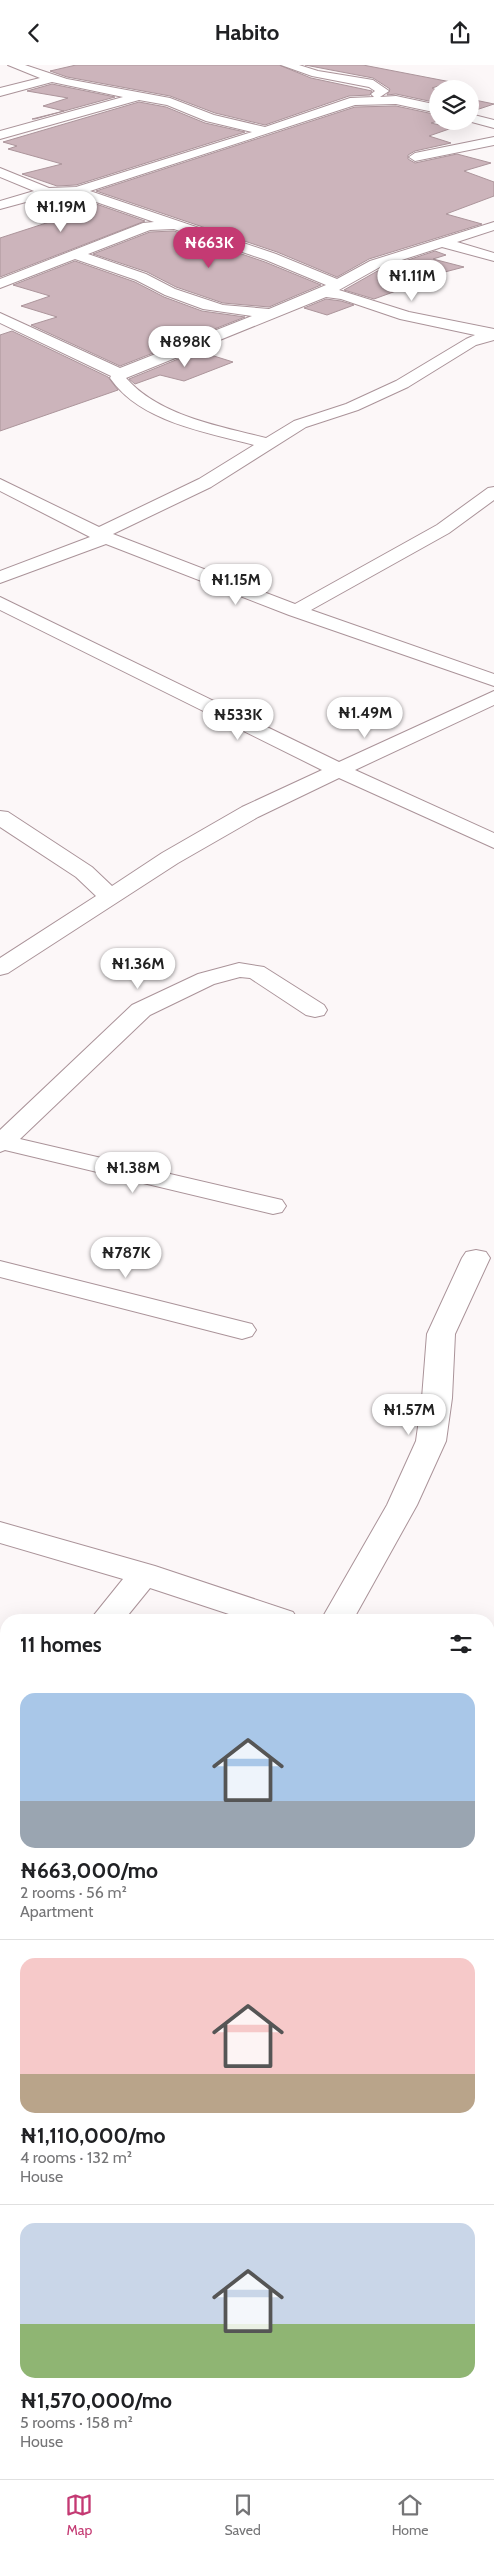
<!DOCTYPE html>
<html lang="en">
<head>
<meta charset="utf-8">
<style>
	:root { --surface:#fff; --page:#f2f2f2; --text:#202124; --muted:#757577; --line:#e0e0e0; --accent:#c43a73 }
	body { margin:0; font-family:Cabin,sans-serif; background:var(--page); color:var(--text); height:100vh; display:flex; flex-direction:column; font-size:19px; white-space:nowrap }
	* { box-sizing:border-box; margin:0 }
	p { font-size:16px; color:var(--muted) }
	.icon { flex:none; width:28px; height:28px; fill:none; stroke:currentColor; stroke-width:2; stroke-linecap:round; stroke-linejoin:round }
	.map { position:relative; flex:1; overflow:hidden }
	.side { position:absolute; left:0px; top:1549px; width:495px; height:866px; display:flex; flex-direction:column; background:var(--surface); border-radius:20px 20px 0 0; box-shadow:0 5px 20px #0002 }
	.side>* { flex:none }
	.tools { position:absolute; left:429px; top:15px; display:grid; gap:10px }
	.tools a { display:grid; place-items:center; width:50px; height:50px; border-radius:50%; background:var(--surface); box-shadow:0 5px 20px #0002; font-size:25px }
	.price { position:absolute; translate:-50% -42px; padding:0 11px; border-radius:18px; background:#fff; color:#222; font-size:16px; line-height:32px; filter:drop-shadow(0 1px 2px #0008) }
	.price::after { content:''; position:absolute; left:50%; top:30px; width:15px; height:11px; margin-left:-8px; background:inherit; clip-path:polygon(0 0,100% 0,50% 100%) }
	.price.on { background:var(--accent); color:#fff }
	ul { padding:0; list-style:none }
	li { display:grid; align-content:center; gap:10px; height:265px; padding:0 20px }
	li+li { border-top:1px solid var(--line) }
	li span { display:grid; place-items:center; height:155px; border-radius:15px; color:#555 }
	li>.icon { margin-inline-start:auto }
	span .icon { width:90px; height:90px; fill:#fffc; stroke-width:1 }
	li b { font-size:21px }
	h2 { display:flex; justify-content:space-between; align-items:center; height:60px; padding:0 20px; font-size:21px }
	header { display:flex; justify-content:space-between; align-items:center; height:65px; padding:0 20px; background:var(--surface); font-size:22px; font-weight:800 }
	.dock { display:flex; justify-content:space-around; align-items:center; height:70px; border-top:1px solid var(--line); background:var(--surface); font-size:14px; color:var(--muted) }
	.dock a { display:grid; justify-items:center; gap:2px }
	.dock .on { color:var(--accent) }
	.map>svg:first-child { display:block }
</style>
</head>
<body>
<header><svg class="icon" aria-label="back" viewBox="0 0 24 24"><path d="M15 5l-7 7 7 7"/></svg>Habito<svg class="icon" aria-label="share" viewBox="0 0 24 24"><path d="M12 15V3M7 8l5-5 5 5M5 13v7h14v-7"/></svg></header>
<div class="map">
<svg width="494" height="2414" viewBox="0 0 494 2414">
	<rect width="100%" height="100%" fill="#fcf7f8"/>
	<path fill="#ccb4bb" stroke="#ac959b" d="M 76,0 L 279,0 L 311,13 L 372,26 L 370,30 L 349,31 L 265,60 L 215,48 L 170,31 L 67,12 L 50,6 Z
		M 305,0 L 363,0 L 451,17 L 432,23 L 438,26 L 438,38 L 396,29 L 387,30 L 390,24 L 373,13 Z
		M 52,19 L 115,32 L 35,54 L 32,54 L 64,46 L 43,41 L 68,33 L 27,26 Z
		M 470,34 L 494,39 L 470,47 Z
		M 139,37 L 166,42 L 205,58 L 245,67 L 76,120 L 57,121 L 22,109 L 62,99 L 8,84 L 17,81 L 3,77 Z
		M 396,41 L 438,50 L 438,56 L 431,58 L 452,63 L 429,71 L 451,78 L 415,86 L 408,90 L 408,94 L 415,98 L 457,89 L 491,98 L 464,106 L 494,117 L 494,131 L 446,149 L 482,159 L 369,194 L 337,212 L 277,187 L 96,126 L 355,42 Z
		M 76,132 L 145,156 L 0,212 L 0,173 L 71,150 L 29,138 L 48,133 Z
		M 174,166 L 265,197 L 321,220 L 269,242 L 223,238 L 176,222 L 147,207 L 93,189 L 150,167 Z
		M 435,186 L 446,190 L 433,194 L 464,202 L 387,222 L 396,226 L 374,234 L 344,225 L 381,204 Z
		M 75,196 L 135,217 L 164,232 L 202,246 L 245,252 L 120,301 L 31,260 L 57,252 L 21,241 L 50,231 L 13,220 Z
		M 326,234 L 341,236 L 354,240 L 327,250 L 304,243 Z
		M 12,266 L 108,312 L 118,325 L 0,366 L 0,270 Z
		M 198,286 L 233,297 L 184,316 L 160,310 L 135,319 L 129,314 Z"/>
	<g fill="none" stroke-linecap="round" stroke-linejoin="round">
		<g stroke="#aa9399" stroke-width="2">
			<path id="minor" d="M 8,0 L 25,0 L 67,14 L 170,33 L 214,50 L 265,62 L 350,33 L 374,32 L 371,29 L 375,26 L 369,22 L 312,11 L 281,0 L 299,0 L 318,6 L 373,15 L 389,26 L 380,32 L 396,31 L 438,40 L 438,48 L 396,39 L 355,40 L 90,126 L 276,189 L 337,214 L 370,196 L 494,157 L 494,165 L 457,177 L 494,188 L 494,196 L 442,182 L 380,202 L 339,225 L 409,247 L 494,264 L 494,275 L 476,280 L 408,322 L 358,345 L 306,362 L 211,422 L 113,469 L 295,539 L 437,460 L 488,423 L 494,422 L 494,435 L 449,468 L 311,545 L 494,609 L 494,621 L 289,550 L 106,479 L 0,518 L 0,506 L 90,472 L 0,426 L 0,414 L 99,462 L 199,414 L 254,380 C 206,367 140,357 110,313 L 111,311 L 0,258 L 0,248 L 120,303 L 252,251 L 203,244 L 165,230 L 136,215 L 75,194 L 0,223 L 0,214 L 143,158 L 154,157 L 76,130 L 48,131 L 0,144 L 0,136 L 34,126 L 0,112 L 0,103 L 49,123 L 76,122 L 252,67 L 206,56 L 167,40 L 139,35 L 0,74 L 0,66 L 123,32 L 52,17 L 0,31 L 0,23 L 40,13 ZM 174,164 L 266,195 L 326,220 L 269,244 L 223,240 L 175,224 L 146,209 L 88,189 L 150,165 ZM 326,232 L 341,234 L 400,254 L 475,270 L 466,274 L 396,316 L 346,339 L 294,356 L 266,373 C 219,361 159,351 126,313 Z
				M 470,49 L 494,55 L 494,63 L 468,56 Z
				M 494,72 L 494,80 L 415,96 L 409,92 L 415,88 Z
				M 0,532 L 339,697 L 494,626 L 494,640 L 355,705 L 494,768 L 494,783 L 339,713 L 258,752 L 178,798 L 8,908 L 0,910 L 0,893 L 96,831 L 76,812 L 0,762 L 0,746 L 8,747 L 92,802 L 112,821 L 162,788 L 242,742 L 322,705 L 0,545 Z
				M 239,898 L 264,902 L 324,940 L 327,945 L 324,950 L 315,952 L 306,950 L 250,913 L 240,912 L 214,919 L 150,950 L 20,1074 L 282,1135 L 286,1141 L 282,1147 L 273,1149 L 5,1085 L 0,1087 L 0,1065 L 132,940 L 198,909 Z
				M 476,1185 L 486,1187 L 490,1193 L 455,1269 L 452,1333 L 446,1376 L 417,1440 L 353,1555 L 321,1555 L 387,1440 L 416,1376 L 422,1333 L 427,1269 L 462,1193 L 466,1187 Z
				M 0,1196 L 252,1259 L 256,1265 L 252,1271 L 242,1274 L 0,1212 Z
				M 0,1457 L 155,1501 L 293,1547 L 298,1555 L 247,1555 L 150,1523 L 124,1555 L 90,1555 L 123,1514 L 0,1478 Z
				M 489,1608 L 494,1610 L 494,1634 L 489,1632 Z
				M 6,1653 L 6,1682 L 0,1684 L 0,1655 Z
				M 6,2206 L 6,2250 L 0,2252 L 0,2208 Z"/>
		</g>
		<use href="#minor" fill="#fff" fill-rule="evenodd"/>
	</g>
</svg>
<div class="tools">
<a><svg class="icon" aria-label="layers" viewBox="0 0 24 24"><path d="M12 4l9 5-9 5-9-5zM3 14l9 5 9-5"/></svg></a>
</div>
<b class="price" style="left:61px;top:168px">₦1.19M</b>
<b class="price on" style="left:209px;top:204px">₦663K</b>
<b class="price" style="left:412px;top:237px">₦1.11M</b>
<b class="price" style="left:185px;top:303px">₦898K</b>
<b class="price" style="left:236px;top:541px">₦1.15M</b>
<b class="price" style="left:365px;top:674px">₦1.49M</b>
<b class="price" style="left:238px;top:676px">₦533K</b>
<b class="price" style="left:138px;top:925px">₦1.36M</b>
<b class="price" style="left:133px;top:1129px">₦1.38M</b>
<b class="price" style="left:126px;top:1214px">₦787K</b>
<b class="price" style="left:409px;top:1371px">₦1.57M</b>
<section class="side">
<h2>11 homes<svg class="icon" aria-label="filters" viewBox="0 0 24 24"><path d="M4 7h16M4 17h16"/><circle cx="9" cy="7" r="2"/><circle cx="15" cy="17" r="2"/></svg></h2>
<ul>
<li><span style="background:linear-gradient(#a9c7e8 70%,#9aa5b1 0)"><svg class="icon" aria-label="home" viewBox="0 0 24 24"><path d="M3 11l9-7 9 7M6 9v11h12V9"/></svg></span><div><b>₦663,000/mo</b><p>2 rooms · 56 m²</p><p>Apartment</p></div></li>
<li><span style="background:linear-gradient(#f6c9c9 75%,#b9a48a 0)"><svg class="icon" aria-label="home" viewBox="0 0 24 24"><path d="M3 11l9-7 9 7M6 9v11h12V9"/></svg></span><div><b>₦1,110,000/mo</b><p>4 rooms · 132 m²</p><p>House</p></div></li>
<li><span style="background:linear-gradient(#c9d6e8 65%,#8fb573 0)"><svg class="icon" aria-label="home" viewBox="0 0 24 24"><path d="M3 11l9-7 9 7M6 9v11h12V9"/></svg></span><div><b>₦1,570,000/mo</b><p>5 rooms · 158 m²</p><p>House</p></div></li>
</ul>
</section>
</div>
<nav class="dock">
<a class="on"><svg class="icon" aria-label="map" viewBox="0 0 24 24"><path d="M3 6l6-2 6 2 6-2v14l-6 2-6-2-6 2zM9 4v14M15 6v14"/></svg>Map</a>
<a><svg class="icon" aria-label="saved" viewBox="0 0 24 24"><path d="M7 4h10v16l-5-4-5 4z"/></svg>Saved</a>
<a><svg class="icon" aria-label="home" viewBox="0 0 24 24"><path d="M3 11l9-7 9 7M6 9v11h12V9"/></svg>Home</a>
</nav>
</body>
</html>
